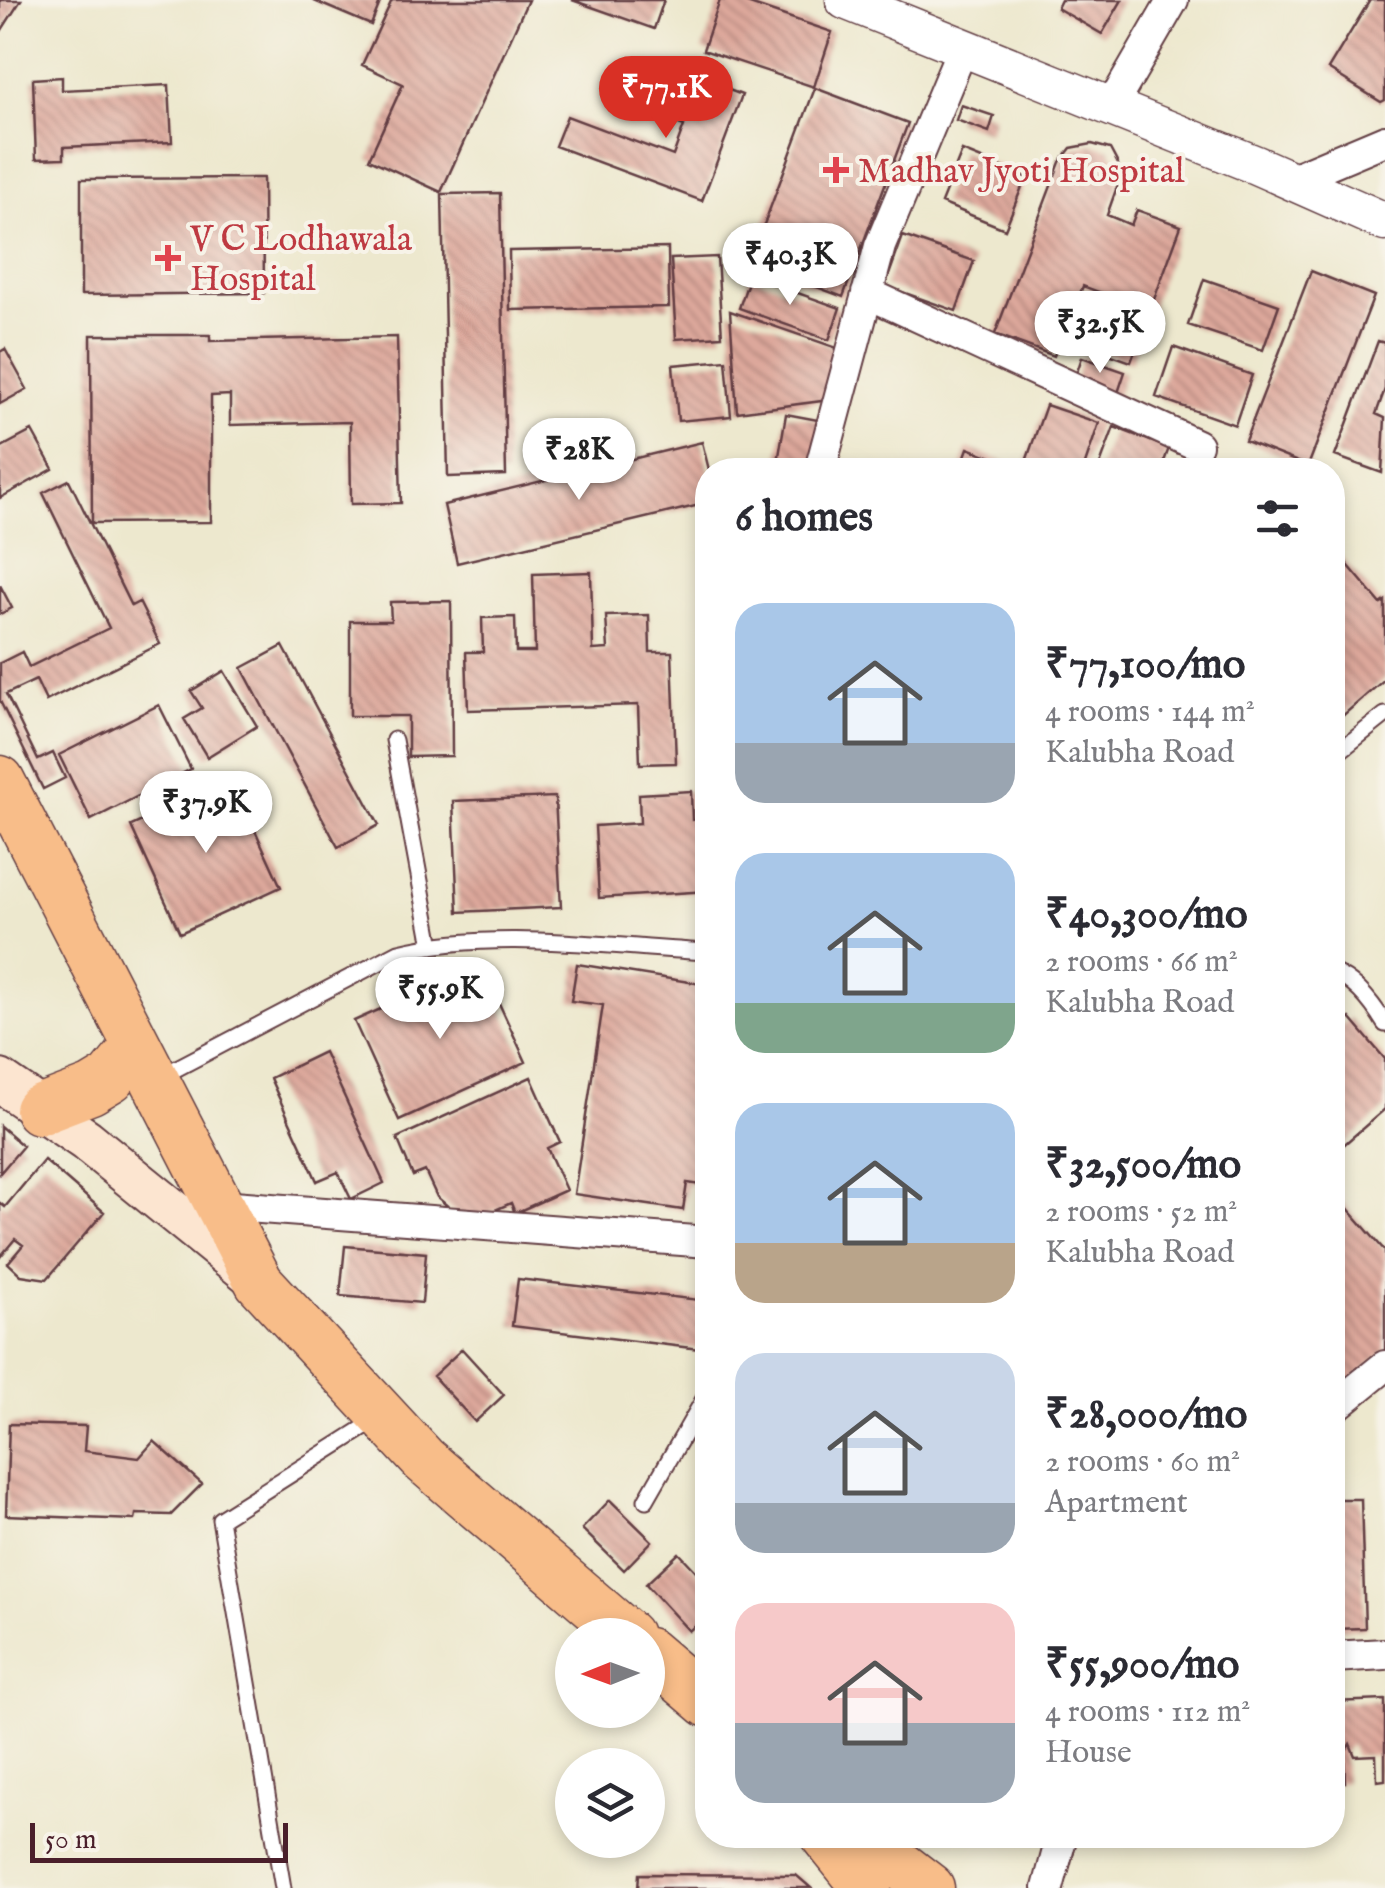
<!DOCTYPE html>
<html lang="en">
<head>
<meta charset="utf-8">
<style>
	:root { --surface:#fff; --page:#f7f7f7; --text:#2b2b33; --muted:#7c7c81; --accent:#d93025 }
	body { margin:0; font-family:"IM FELL English",serif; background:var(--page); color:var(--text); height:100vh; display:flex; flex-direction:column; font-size:38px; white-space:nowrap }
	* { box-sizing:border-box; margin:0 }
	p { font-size:32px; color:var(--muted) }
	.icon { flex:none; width:55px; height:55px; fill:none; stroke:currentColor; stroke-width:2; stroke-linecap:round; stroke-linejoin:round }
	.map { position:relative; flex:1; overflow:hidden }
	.panel { position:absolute; left:695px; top:458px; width:650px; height:1390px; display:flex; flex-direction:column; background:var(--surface); border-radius:40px; box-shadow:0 5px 15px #0003 }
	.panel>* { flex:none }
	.needle { width:65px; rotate:269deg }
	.controls { position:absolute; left:555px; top:1618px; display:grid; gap:20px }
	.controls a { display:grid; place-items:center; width:110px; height:110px; border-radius:50%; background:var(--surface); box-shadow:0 5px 15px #0003; font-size:50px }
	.scale { position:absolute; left:30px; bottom:25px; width:258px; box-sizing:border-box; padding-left:10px; border:5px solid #4a1f2b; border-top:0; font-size:28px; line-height:35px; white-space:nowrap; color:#4a1f2b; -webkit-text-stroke:8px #f7f3e8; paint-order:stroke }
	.price { position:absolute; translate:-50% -85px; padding:0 22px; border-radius:35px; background:#fff; color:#222; font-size:32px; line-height:65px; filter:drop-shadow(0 2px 5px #0008) }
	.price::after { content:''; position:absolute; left:50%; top:60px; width:30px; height:22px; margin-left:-15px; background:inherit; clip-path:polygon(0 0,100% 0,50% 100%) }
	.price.current { background:var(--accent); color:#fff }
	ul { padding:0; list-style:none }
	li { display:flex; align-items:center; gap:30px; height:250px; padding:0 40px }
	li span { display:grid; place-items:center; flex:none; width:280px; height:200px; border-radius:30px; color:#555 }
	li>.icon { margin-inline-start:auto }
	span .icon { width:120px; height:120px; fill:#fffc; stroke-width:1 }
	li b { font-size:42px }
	h2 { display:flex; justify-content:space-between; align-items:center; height:120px; padding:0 40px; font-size:42px }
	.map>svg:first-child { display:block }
</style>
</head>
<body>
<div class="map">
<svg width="1385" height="1888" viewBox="0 0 1385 1888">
	<defs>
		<pattern id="building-back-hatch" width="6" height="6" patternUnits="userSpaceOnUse" patternTransform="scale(2.5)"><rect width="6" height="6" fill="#dda89b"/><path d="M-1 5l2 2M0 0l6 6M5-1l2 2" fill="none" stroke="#b5887f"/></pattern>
	</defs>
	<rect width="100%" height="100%" fill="#f7f3e8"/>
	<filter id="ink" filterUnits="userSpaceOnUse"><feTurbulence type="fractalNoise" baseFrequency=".01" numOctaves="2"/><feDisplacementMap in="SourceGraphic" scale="20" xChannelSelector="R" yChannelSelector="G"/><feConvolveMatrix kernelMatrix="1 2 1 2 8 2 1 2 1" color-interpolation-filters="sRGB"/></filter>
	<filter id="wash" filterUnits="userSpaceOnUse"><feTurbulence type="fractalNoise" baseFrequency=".0048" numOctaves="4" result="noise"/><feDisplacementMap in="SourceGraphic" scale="40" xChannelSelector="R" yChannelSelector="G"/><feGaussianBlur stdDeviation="2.25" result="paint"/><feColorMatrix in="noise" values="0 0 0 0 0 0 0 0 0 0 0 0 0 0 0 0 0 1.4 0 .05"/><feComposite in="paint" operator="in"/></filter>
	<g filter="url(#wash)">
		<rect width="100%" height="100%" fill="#ede8ce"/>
		<g id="blocks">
			<path fill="url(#building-back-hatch)" d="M 0,0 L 21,0 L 0,33 Z
				M 312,0 L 381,0 L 371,25 Z
				M 392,0 L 528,0 L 441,192 L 369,159 L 403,84 L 362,65 Z
				M 572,0 L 664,0 L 654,29 Z
				M 720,0 L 738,0 L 832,32 L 814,87 L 703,50 Z
				M 1061,0 L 1122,0 L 1102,34 L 1057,8 Z
				M 1370,0 L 1385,0 L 1385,100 L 1381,102 L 1328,69 Z
				M 685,73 L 742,95 L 702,201 L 555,146 L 567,116 L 673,156 L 684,126 L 667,119 Z
				M 62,77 L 62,90 L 169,85 L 172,142 L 64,147 L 64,158 L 36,159 L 33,79 Z
				M 815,88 L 908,123 L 843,297 L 750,262 Z
				M 961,105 L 994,116 L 989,132 L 956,120 Z
				M 1092,144 L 1110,149 L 1118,164 L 1118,184 L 1107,215 L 1131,225 L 1137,210 L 1181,226 L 1131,362 L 1086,346 L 1104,294 L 1083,286 L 1054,356 L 995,334 L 1060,162 L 1071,148 Z
				M 962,151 L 1026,177 L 1005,229 L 941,203 Z
				M 263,178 L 264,293 L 81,295 L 81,179 Z
				M 500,193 L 506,475 L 448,477 L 442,194 Z
				M 903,236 L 974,261 L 956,311 L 885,286 Z
				M 668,248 L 669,307 L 510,310 L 509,251 Z
				M 717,257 L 722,336 L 676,339 L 671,259 Z
				M 1311,271 L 1374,296 L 1308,466 L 1245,441 Z
				M 750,276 L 840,308 L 829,340 L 739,308 Z
				M 1204,279 L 1279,305 L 1263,350 L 1188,325 Z
				M 730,311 L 843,350 L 829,400 L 737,412 Z
				M 91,335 L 210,335 L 210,341 L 397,337 L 401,503 L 351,504 L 350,422 L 230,425 L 230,395 L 211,396 L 211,522 L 92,523 Z
				M 1378,341 L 1385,343 L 1385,389 L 1376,414 L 1385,418 L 1382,473 L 1335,456 Z
				M 1173,347 L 1252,375 L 1235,425 L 1156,397 Z
				M 5,349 L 27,389 L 0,404 L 0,352 Z
				M 1082,357 L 1125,372 L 1117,396 L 1074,381 Z
				M 726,360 L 731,416 L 678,421 L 673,365 Z
				M 1046,405 L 1099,423 L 1083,470 L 1023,470 Z
				M 786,414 L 823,421 L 815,470 L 777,468 Z
				M 1114,427 L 1169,448 L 1161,470 L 1098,470 Z
				M 32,431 L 53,469 L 0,498 L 0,448 Z
				M 702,442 L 709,470 L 708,503 L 457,563 L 444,505 Z
				M 968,448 L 1010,464 L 1008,470 L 960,470 Z
				M 69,480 L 131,606 L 139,602 L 160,644 L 46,701 L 36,680 L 6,694 L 38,760 L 53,753 L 65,778 L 43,789 L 0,701 L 0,663 L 22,652 L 29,667 L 109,628 L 43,493 Z
				M 1332,546 L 1381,604 L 1385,601 L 1385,679 L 1332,725 Z
				M 591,572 L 593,650 L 608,649 L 606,616 L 649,615 L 650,652 L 672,652 L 676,763 L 640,764 L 638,705 L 468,710 L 466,652 L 483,652 L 482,618 L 515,617 L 516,652 L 535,652 L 533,574 Z
				M 0,585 L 12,608 L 0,614 Z
				M 451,601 L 452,756 L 408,757 L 408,716 L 350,716 L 350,621 L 391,621 L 390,602 Z
				M 283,646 L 379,825 L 338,847 L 242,668 Z
				M 224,671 L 257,726 L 207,757 L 184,719 L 202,708 L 191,691 Z
				M 159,705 L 191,769 L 91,820 L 59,755 Z
				M 232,780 L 281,887 L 180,933 L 131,826 Z
				M 691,791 L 692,820 L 708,819 L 708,891 L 599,898 L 595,826 L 640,823 L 639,794 Z
				M 555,797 L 561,907 L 458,912 L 453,801 Z
				M 481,964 L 526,1062 L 399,1120 L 354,1021 Z
				M 577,964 L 708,985 L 708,1186 L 687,1183 L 683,1210 L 574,1194 L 603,1005 L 571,1001 Z
				M 1350,1018 L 1385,1059 L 1385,1109 L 1332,1155 L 1332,1033 Z
				M 324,1052 L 384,1183 L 351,1199 L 338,1172 L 317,1181 L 270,1078 Z
				M 531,1077 L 560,1142 L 547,1148 L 566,1190 L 515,1213 L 511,1203 L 475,1219 L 457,1214 L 437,1197 L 425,1171 L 413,1176 L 397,1138 Z
				M 0,1126 L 23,1146 L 0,1173 Z
				M 44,1160 L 104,1212 L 47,1279 L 21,1275 L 8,1263 L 23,1245 L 15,1239 L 0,1257 L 0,1203 L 5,1207 Z
				M 1332,1190 L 1385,1251 L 1385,1351 L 1332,1397 Z
				M 345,1246 L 426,1253 L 422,1303 L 340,1296 Z
				M 518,1279 L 708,1301 L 708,1350 L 512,1326 Z
				M 462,1349 L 504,1395 L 475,1422 L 433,1376 Z
				M 9,1424 L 86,1426 L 84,1451 L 139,1458 L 154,1441 L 202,1484 L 171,1515 L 136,1514 L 135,1520 L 6,1515 Z
				M 1332,1499 L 1361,1499 L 1365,1628 L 1332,1629 Z
				M 610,1500 L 652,1541 L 624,1570 L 582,1529 Z
				M 679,1553 L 708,1584 L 708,1614 L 689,1631 L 646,1584 Z
				M 1385,1700 L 1385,1780 L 1377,1781 L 1376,1755 L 1355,1756 L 1350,1744 L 1344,1753 L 1345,1782 L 1332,1783 L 1332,1702 Z
				M 639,1874 L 796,1875 L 811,1888 L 638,1888 Z"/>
		</g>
	</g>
	<g filter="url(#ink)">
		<use href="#blocks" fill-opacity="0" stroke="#623d43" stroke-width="2.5"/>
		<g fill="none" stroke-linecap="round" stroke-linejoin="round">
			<g stroke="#623d43" stroke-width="19">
				<path id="service" d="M 394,740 L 432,946
					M 1332,757 L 1385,715
					M 1332,972 C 1356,981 1373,1004 1385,1024
					M 158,1078 L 399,952 C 496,929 608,947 708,952
					M 646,1500 L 708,1392
					M 283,1888 L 220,1519 L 378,1419"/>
			</g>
			<g stroke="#623d43" stroke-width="34">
				<path id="minor" d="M 1111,107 L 1173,0
					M 1290,180 L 1385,140
					M 867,293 L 1197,445
					M 820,470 L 880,246 L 963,47
					M 220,1205 L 708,1242
					M 1332,1409 L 1385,1366
					M 1332,1657 L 1385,1654
					M 1048,1888 L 1062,1835"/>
			</g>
			<g stroke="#623d43" stroke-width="41">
				<path id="tertiary" d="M 845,0 L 1256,165 L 1385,222"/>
			</g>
			<g stroke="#623d43" stroke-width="46">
				<path id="secondary" d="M 0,1081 L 86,1140 L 257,1279"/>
			</g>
			<g stroke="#623d43" stroke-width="51">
				<path id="primary" d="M 0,780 L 259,1282 L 424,1460 L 628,1635
					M 39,1110 L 91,1090 L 111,1078 L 137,1046
					M 648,1652 L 708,1703
					M 824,1835 L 867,1888
					M 861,1835 L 930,1888"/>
			</g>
			<use href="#service" stroke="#fff" stroke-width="15"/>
			<use href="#minor" stroke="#fff" stroke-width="30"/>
			<use href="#tertiary" stroke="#fff" stroke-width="38"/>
			<use href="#secondary" stroke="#fce5d0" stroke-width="42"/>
			<use href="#primary" stroke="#f8bd89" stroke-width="48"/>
		</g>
	</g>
	<g fill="#e0444e" stroke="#f7f3e8" stroke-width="4">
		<path d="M831 155h10v10h10v10h-10v10h-10v-10h-10v-10h10z"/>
		<path d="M163 243h10v10h10v10h-10v10h-10v-10h-10v-10h10z"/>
	</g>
	<g text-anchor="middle" stroke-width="8" stroke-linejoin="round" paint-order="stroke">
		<g font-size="35" fill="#be3a42" stroke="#f7f3e8" text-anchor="start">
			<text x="858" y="182">Madhav Jyoti Hospital</text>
			<text x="190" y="250">V C Lodhawala<tspan x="190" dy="40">Hospital</tspan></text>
		</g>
	</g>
</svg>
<div class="controls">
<a><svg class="needle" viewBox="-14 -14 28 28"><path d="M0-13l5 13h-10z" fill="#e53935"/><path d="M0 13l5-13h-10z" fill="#7c7c81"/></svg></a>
<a><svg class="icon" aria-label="layers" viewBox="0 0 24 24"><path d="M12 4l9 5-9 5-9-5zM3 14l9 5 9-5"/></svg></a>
</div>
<div class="scale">50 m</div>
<b class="price current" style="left:666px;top:141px">₹77.1K</b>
<b class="price" style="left:790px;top:308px">₹40.3K</b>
<b class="price" style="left:1100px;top:376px">₹32.5K</b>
<b class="price" style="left:579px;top:503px">₹28K</b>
<b class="price" style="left:206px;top:856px">₹37.9K</b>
<b class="price" style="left:440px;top:1042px">₹55.9K</b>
<section class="panel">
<h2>6 homes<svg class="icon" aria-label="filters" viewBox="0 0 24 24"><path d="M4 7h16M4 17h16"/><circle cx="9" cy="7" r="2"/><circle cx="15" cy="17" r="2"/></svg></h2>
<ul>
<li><span style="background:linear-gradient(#a9c7e8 70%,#9aa5b1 0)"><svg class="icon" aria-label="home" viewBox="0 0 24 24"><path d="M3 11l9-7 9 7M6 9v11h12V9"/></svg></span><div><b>₹77,100/mo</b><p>4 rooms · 144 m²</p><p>Kalubha Road</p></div></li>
<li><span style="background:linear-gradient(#a9c7e8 75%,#7fa58c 0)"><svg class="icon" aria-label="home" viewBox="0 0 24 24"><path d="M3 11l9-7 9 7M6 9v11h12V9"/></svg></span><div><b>₹40,300/mo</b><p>2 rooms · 66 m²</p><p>Kalubha Road</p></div></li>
<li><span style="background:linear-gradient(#a9c7e8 70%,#b9a48a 0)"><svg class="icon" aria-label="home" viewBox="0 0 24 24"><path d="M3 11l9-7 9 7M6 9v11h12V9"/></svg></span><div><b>₹32,500/mo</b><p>2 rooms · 52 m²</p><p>Kalubha Road</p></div></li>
<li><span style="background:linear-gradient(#c9d6e8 75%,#9aa5b1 0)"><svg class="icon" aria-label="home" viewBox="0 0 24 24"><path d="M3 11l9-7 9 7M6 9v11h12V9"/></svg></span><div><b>₹28,000/mo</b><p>2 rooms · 60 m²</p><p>Apartment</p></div></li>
<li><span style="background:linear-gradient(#f6c9c9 60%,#9aa5b1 0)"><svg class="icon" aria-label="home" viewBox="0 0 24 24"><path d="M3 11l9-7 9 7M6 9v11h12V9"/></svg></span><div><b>₹55,900/mo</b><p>4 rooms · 112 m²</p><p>House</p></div></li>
</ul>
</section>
</div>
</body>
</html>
